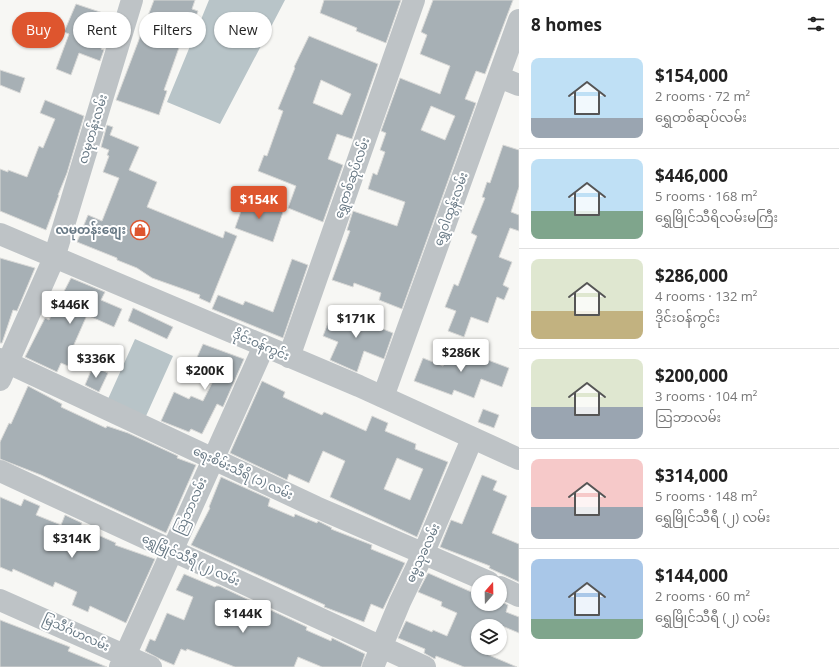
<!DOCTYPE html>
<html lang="en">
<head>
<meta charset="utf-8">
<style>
	:root { --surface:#fff; --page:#f6f6f6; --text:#222; --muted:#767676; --line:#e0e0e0; --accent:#de552e }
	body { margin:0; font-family:"Open Sans","Noto Sans Myanmar",sans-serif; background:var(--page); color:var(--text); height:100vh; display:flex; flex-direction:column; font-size:15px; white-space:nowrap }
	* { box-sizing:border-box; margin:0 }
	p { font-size:13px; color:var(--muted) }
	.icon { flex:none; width:22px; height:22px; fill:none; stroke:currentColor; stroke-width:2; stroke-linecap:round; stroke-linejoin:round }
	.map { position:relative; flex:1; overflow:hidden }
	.panel { display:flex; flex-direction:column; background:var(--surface); width:320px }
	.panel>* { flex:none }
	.top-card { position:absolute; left:12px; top:12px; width:380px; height:36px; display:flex; gap:8px }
	.needle { width:26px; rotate:20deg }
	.controls { position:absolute; left:471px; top:575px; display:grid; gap:8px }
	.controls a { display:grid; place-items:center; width:36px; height:36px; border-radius:50%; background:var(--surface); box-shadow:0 1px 3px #0004; font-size:20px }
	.price { position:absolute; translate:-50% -34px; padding:0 9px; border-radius:4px; background:#fff; color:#222; font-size:13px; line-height:26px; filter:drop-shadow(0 1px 2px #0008) }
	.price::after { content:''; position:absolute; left:50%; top:24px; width:12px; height:9px; margin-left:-6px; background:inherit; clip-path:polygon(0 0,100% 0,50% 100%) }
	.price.selected { background:var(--accent); color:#fff }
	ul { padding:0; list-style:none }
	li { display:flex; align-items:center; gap:12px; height:100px; padding:0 12px }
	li+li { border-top:1px solid var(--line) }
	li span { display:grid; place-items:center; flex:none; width:112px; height:80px; border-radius:8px; color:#555 }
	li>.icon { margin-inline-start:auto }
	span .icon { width:48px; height:48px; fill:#fffc; stroke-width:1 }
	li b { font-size:17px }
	h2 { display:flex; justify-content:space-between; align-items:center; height:48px; padding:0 12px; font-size:17px }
	.tag { padding:0 14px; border-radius:18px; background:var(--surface); box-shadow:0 1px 3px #0004; font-size:14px; line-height:36px }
	.tag.selected { background:var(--accent); color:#fff }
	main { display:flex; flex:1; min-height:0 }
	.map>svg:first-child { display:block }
</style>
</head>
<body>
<main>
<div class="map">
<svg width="519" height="667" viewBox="0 0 519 667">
	<rect width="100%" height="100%" fill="#f7f7f4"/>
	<path fill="#b8c4c8" d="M 209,0 L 285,0 L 220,124 L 167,102 Z
		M 135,339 L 173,356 L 146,416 L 108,399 Z"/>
	<path fill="#a7b0b5" stroke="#d9d9d7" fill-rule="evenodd" d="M 154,0 L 195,0 L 192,9 L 198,11 L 193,24 L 190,23 L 183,42 L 181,42 L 164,90 L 167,91 L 159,115 L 116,100 Z
		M 324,0 L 401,0 L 386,43 L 356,31 L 357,28 L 320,13 Z
		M 433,0 L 513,0 L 485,74 L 476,71 L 465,99 L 476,103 L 402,309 L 379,300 L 381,293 L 354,283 L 353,287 L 332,280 L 350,231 L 347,230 L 353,211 L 397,226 L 405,202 L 368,189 L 373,173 L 377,175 L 385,152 L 380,150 L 386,133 L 381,131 L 400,78 L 440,94 L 450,66 L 420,54 L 427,35 L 421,32 ZM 431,106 L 455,116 L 445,140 L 421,130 Z
		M 76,4 L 109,15 L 103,29 L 107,30 L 101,49 L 104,50 L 100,61 L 79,53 L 71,75 L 56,69 L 69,34 L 64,32 Z
		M 309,36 L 378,64 L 352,139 L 337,134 L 328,159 L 343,165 L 323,222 L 288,208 L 296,186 L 258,171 L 264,155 L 267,156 L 283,111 L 278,109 L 295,68 L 294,67 ZM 321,80 L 351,94 L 342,115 L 313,103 Z
		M 0,70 L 25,78 L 20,93 L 0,85 Z
		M 45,100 L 84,116 L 67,173 L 58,195 L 59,195 L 46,230 L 0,211 L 0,169 L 8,172 L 8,170 L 27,177 L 39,146 L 43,148 L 55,119 L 40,113 Z
		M 107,125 L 113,127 L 110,135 L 139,147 L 129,170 L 157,182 L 147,207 L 223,238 L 225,231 L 237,236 L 210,303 L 199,298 L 200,295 L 152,278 L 137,268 L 117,260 L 117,258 L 77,242 L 88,215 L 102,221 L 119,178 L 103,172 L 109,156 L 107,155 L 109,150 L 101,147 Z
		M 503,145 L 519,150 L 519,187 L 511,212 L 519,215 L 519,231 L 510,228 L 499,257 L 512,262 L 503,285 L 509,288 L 504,300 L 497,297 L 488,323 L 471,317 L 464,337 L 448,331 L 456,311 L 445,307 L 454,284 L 458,286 L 477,236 L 471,233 L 485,198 L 482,197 L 487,182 L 490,183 Z
		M 246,197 L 283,212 L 273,242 L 235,228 Z
		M 0,258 L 35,268 L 17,311 L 13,310 L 2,343 L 0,343 Z
		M 292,259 L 308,265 L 283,338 L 212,309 L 218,295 L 243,305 L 245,301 L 273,312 Z
		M 71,278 L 105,292 L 101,300 L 122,309 L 114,327 L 87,315 L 72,349 L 82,353 L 75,369 L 61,363 L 57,372 L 25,357 L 45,318 L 49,320 Z
		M 133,308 L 173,327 L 167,339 L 128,321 Z
		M 333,310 L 352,318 L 355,311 L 370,317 L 368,323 L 393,333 L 384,359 L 364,351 L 357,372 L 330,360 L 338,342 L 323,336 Z
		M 203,344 L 244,359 L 223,407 L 217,404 L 202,434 L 191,429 L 189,432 L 161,421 L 174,392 L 189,399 L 191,396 L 203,401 L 215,377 L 194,364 Z
		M 451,346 L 509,368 L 502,387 L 481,379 L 474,398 L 454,390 L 452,395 L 414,381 L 423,358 L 443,366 Z
		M 93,366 L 108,373 L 99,392 L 85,385 Z
		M 262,381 L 285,392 L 283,397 L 322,415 L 324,412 L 366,431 L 372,416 L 388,423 L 385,431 L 416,444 L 415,449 L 448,462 L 417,537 L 330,497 L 345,461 L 323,451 L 309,483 L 289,474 L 287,480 L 230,453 ZM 397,458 L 423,469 L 410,500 L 384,489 Z
		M 28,386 L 62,404 L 61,407 L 106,428 L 107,426 L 128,433 L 178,456 L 177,458 L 196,465 L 166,533 L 41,475 L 0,459 L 0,442 L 9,423 L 11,424 Z
		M 483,409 L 499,415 L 494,428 L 478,422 Z
		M 482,475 L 497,481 L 493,490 L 507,496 L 492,533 L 519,544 L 519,582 L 489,568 L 490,566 L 440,547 L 451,520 L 462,524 Z
		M 221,477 L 270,499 L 268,506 L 294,517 L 295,514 L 317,523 L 318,521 L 332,528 L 331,529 L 372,545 L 371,549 L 405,563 L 383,609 L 371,604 L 364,622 L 327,608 L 324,607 L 325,605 L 191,545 L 210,508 L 209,507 Z
		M 0,497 L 21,506 L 24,499 L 40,506 L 36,515 L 61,525 L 65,515 L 82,523 L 80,527 L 116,543 L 115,545 L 155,559 L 126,623 L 90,606 L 88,612 L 72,605 L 77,592 L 55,582 L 53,587 L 13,569 L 12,572 L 0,567 Z
		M 428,573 L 476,594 L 478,591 L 478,604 L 500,604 L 500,601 L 508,605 L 506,612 L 519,617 L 519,633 L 502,626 L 478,626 L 478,648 L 484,651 L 484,653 L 517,667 L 464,667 L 436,656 L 435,659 L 433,658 L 424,653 L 425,649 L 398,638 L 406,621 L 432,632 L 433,630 L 447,636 L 457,613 L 441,606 L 442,602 L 418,592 Z
		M 184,574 L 215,587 L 216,586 L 219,586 L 307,627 L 306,630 L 331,641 L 332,638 L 365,654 L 361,667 L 322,667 L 298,657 L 294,667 L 235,667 L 187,649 L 186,651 L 181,649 L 174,665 L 160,659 L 145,651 L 150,639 L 155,641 L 167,613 L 184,620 L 193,597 L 176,590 Z
		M 0,620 L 70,647 L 68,651 L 107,667 L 0,667 Z"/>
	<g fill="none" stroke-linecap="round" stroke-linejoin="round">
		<path stroke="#bec3c6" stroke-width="22" d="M 499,77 L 519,85
			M 0,234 L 359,386 L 519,459
			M 289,357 L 414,0
			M 0,359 L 316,507 L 489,582
			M 0,380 L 54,258 L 132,0
			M 383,397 L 519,20
			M 0,471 L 425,667
			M 500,587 L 519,596
			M 0,600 L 151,667
			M 120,667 L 264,346
			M 373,667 L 400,602 L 424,552 L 472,439"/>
	</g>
	<defs>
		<g id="shop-ring" transform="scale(1)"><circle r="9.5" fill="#fff" stroke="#de552e" stroke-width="1.5"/><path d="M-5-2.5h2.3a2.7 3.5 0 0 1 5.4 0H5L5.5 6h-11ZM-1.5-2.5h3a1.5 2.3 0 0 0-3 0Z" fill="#de552e"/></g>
	</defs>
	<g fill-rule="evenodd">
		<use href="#shop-ring" x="140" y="230"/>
	</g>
	<g text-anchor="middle" stroke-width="4" stroke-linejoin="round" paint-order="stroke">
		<g font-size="12" fill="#677884" stroke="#fff">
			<text transform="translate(93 129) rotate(-73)" y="4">လမုတန်းလမ်း</text>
			<text transform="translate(352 178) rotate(-71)" y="4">ရွှေတစ်ဆုပ်လမ်း</text>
			<text transform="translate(451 209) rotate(-70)" y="4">ရွှေဝါထွန်းလမ်း</text>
			<text transform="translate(261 345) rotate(23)" y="4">ဒိုင်းဝန်ကွင်း</text>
			<text transform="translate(243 473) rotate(25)" y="4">ရေးစိမ်းသီရိ (၁) လမ်း</text>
			<text transform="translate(191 506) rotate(-66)" y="4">သြဘာလမ်း</text>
			<text transform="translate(423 553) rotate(-65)" y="4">ဓမ္မသုခလမ်း</text>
			<text transform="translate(191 560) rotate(25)" y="4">ရွှေမြိုင်သီရီ (၂) လမ်း</text>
			<text transform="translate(76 633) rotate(24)" y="4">မြသီင်္ဂဟလမ်း</text>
		</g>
		<g font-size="12" font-weight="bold" fill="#677884" stroke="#fff" text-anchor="end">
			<text x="126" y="234">လမုတန်းစျေး</text>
		</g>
	</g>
</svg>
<div class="controls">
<a><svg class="needle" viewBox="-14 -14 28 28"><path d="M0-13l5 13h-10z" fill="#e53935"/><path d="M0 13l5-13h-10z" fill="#767676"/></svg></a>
<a><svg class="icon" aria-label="layers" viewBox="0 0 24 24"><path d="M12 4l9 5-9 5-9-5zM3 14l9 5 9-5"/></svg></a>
</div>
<b class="price selected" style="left:259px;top:220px">$154K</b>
<b class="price" style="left:70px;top:325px">$446K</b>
<b class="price" style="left:356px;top:339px">$171K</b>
<b class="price" style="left:461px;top:373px">$286K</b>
<b class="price" style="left:96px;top:379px">$336K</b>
<b class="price" style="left:205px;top:391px">$200K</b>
<b class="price" style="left:72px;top:559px">$314K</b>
<b class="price" style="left:243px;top:634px">$144K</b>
<div class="top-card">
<a class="tag selected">Buy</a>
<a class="tag">Rent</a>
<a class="tag">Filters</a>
<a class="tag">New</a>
</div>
</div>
<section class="panel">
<h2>8 homes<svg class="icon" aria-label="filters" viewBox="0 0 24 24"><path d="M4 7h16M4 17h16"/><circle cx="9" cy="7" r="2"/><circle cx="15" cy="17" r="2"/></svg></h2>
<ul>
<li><span style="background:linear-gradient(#bfe0f5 75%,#9aa5b1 0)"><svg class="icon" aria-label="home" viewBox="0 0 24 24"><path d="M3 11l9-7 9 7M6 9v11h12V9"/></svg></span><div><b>$154,000</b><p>2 rooms · 72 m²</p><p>ရွှေတစ်ဆုပ်လမ်း</p></div></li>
<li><span style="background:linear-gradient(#bfe0f5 65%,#7fa58c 0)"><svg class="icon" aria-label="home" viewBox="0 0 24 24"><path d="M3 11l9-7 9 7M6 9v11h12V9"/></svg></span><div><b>$446,000</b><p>5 rooms · 168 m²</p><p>ရွှေမြိုင်သီရိလမ်းမကြီး</p></div></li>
<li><span style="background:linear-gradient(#dfe7d0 65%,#c2b280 0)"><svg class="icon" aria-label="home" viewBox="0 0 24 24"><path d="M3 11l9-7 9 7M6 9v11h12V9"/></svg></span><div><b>$286,000</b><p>4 rooms · 132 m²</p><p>ဒိုင်းဝန်ကွင်း</p></div></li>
<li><span style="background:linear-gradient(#dfe7d0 60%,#9aa5b1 0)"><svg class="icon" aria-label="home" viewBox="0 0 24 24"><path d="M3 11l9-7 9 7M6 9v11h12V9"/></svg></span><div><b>$200,000</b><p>3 rooms · 104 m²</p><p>သြဘာလမ်း</p></div></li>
<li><span style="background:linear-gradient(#f6c9c9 60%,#9aa5b1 0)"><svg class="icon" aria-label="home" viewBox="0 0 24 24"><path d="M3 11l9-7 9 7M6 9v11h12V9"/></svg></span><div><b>$314,000</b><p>5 rooms · 148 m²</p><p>ရွှေမြိုင်သီရီ (၂) လမ်း</p></div></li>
<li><span style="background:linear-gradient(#a9c7e8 75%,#7fa58c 0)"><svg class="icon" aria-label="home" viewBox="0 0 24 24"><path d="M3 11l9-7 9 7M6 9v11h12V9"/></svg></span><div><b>$144,000</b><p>2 rooms · 60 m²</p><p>ရွှေမြိုင်သီရီ (၂) လမ်း</p></div></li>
</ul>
</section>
</main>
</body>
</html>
